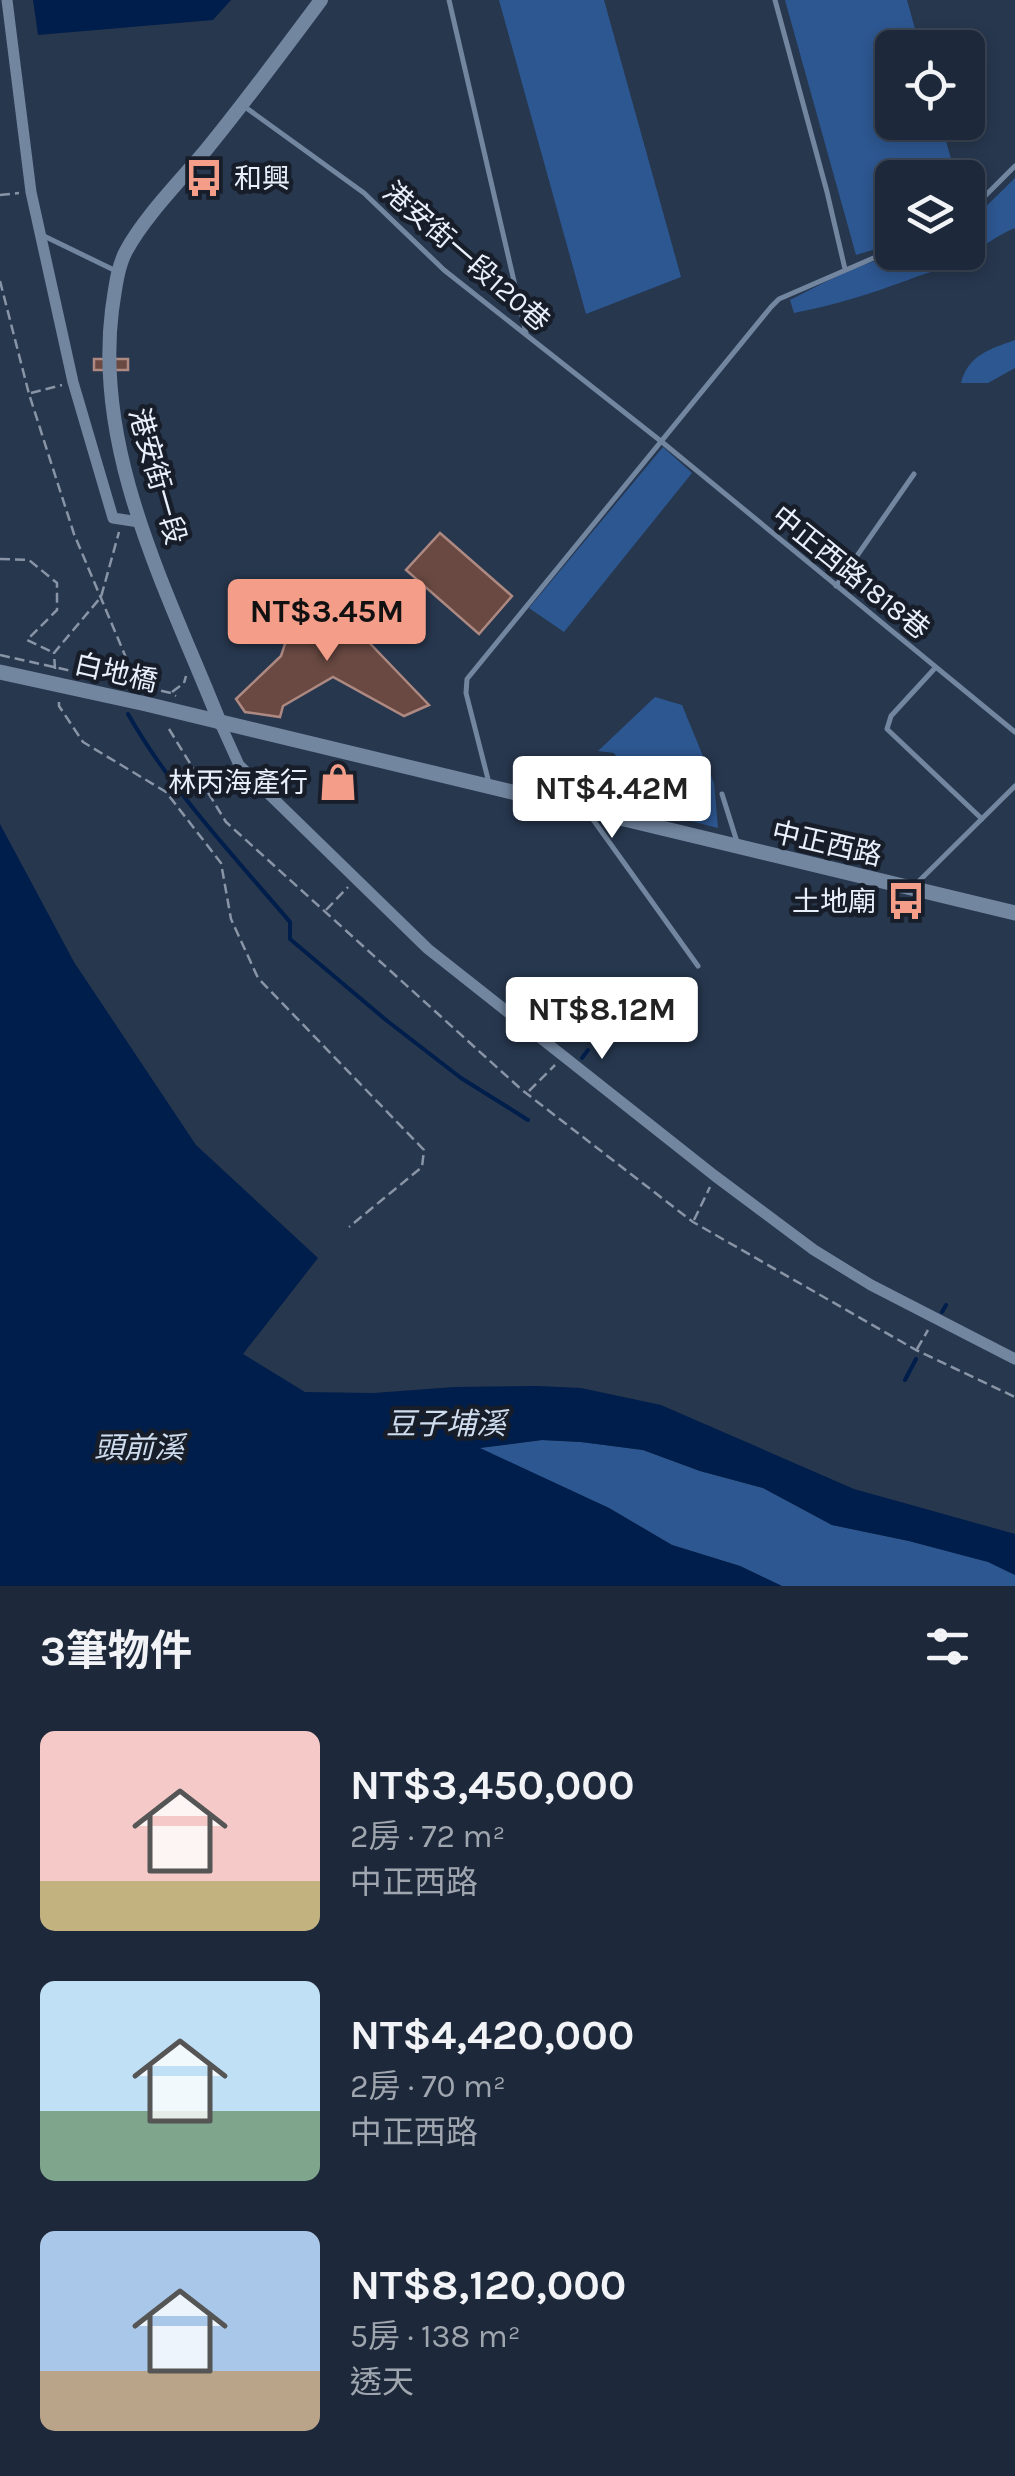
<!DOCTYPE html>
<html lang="zh-TW">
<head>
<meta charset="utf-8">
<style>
	:root { --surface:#1d293a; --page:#253142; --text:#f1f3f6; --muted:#a0a6af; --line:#3b4554; --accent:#f49e8a }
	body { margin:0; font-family:Karla,"Noto Sans TC",sans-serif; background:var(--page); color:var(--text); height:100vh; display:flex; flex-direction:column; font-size:38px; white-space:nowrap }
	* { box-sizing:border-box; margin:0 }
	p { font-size:32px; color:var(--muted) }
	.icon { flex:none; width:55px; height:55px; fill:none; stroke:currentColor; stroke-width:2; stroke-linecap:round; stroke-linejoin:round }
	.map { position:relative; height:1586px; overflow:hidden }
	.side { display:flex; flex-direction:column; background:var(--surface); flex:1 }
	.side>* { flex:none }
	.fabs { position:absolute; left:875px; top:30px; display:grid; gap:20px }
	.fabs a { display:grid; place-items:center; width:110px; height:110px; border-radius:15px; background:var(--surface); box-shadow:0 5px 15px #0003,0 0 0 2px var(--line); font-size:50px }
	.price { position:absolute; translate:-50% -85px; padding:0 22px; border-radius:10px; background:#fff; color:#222; font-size:32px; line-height:65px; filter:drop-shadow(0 2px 5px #0008) }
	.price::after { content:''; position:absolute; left:50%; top:60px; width:30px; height:22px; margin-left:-15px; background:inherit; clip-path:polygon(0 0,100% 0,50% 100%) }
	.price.selected { background:var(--accent); color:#111 }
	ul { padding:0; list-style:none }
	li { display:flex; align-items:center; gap:30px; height:250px; padding:0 40px }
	li span { display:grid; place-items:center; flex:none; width:280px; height:200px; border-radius:15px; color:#555 }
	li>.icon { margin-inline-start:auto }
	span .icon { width:120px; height:120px; fill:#fffc; stroke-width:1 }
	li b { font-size:42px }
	h2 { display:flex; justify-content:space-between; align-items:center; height:120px; padding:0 40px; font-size:42px }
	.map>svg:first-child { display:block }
</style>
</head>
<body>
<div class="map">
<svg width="1015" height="1586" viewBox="0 0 1015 1586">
	<rect width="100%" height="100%" fill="#27374e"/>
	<path fill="#2d5791" d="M 499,0 L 604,0 L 681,277 L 586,314 Z
		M 785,0 L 907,0 L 920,47 L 892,48 L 892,122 L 941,123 L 956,177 L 892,178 L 892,244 L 856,255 Z
		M 1015,178 L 1015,228 C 993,237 975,253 953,263 C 939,270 923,274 908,280 C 870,294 835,305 794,313 L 790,300 C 825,282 860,263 899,254 C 910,251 919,256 929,253 L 968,252 L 968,224 Z
		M 1015,340 L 1015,368 L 988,383 L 961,383 C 968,355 990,349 1015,340 Z
		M 663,447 L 692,473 L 564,632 L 529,608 Z
		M 655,697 L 682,705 L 714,783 L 718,828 L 628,805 L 631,780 L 614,753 L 598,751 Z
		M 542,1440 L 581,1442 L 643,1450 L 700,1471 L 763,1488 L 832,1525 L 909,1541 L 989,1562 L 1015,1575 L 1015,1586 L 782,1586 L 740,1566 L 672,1545 L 609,1508 L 478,1448 Z"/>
	<path fill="#001e4b" d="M 33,0 L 231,0 L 213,20 L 38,35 Z
		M 0,824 L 74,962 L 196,1145 L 318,1258 L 243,1354 L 305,1392 L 374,1393 L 454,1387 L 538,1386 L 581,1388 L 661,1405 L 854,1489 L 1015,1534 L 1015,1575 L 988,1562 L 909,1541 L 832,1525 L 763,1488 L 700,1471 L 643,1450 L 581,1442 L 542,1440 L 480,1448 L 609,1508 L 672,1545 L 740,1566 L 782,1586 L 0,1586 Z"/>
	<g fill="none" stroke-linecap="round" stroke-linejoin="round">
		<path stroke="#001e4b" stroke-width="4" d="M 128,714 C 172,791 233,855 290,922 L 290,939 L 386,1020 L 461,1078 L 528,1120
			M 582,1058 L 588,1050
			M 942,1312 L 946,1305
			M 905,1380 L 916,1359"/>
	</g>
	<path fill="#694942" stroke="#ae8981" stroke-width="2.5" d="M 94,359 L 128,359 L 128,370 L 94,370 Z
		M 440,533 L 512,596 L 479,634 L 406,570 Z
		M 313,584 L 429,705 L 404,716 L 333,677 L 283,706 L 280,717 L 245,712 L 236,699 L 281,656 L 292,623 Z"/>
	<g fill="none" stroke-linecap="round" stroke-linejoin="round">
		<path stroke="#8995a6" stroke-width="2.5" stroke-dasharray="10 5" stroke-linecap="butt" d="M 0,195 L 19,193
			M 0,281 L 29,394 L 74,534 L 127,660
			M 31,393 L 62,385
			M 0,559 L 29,560 L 57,583 L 57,610 L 27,640 L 52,652
			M 0,655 L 171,693 L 176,696
			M 55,669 L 54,653 L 101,597 L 119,532
			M 172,692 L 184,683 L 186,676
			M 59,702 L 59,706 L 83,742 L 166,792 L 221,863 L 231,919 L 258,978 L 424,1150 L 422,1167 L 349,1227
			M 169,729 L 226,822 L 522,1090 L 693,1222 L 916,1350 L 1015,1397
			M 326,910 L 348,887
			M 529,1091 L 555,1065
			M 694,1220 L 710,1187
			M 917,1349 L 928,1330"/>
		<path stroke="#7286a0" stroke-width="5" d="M 449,0 L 526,333
			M 775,0 L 827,192 L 845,269
			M 245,107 L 364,193 L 444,270 L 662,442 L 1015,732
			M 968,213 L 1015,166
			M 44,236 L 114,270
			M 836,586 L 914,474
			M 936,667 L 891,716 L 887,729 L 982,819
			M 489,783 L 466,693 L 467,679 L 771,307 L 779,299 L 892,250
			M 722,794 L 738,845
			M 589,814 L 698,966
			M 914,886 L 1015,786"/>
		<path stroke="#7286a0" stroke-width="11" d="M 7,0 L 31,192 L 73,382 L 113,518 L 139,522
			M 220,723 L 239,765 L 428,949 L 715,1176 L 814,1250 L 871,1285 L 1015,1359"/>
		<path stroke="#7286a0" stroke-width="14" d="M 220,723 C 168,592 94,454 112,310 C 115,291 117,268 126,251 C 145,216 180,181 206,150 C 246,101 283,51 321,0"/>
		<path stroke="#7286a0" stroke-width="15" d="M 0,672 L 146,704 L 1015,913"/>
	</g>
	<defs>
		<g id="bus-bare" transform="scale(3)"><path d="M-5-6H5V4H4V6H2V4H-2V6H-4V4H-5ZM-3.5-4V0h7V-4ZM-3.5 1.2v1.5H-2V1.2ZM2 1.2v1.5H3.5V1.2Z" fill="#f49e8a" stroke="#171e29" stroke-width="2.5" paint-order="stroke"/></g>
		<g id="shop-bare" transform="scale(3)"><path d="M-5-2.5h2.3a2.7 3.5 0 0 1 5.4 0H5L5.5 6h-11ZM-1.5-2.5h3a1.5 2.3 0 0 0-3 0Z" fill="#f49e8a" stroke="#171e29" stroke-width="2.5" paint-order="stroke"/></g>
	</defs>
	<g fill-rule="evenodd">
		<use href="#bus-bare" x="204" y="178"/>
		<use href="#shop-bare" x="338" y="782"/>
		<use href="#bus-bare" x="906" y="901"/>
	</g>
	<g text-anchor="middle" stroke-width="9" stroke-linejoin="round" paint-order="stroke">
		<g font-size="28" fill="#e8f0fc" stroke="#171e29" text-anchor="end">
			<text x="234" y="188" text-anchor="start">和興</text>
			<text x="308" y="792">林丙海產行</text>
			<text x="876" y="911">土地廟</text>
		</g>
		<g font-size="28" fill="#e8f0fc" stroke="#171e29">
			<text transform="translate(467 256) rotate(41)" y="10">港安街一段120巷</text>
			<text transform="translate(158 476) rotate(74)" y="10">港安街一段</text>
			<text transform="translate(851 572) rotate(39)" y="10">中正西路1818巷</text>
			<text transform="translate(116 672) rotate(13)" y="10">白地橋</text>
			<text transform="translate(827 843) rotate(13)" y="10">中正西路</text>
		</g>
		<g font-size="30" font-style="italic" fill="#cedcee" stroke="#171e29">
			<text x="446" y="1434">豆子埔溪</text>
			<text x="139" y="1458">頭前溪</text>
		</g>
	</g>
</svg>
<div class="fabs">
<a><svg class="icon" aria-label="locate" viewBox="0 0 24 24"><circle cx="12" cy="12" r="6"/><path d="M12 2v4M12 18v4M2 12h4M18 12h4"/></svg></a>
<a><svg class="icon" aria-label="layers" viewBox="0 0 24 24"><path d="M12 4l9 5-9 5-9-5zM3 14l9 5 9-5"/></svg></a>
</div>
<b class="price selected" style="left:327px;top:664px">NT$3.45M</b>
<b class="price" style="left:612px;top:841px">NT$4.42M</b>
<b class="price" style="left:602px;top:1062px">NT$8.12M</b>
</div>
<section class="side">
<h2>3筆物件<svg class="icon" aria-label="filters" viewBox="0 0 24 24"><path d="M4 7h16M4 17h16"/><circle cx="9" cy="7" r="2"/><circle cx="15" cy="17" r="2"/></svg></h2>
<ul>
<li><span style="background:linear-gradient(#f6c9c9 75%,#c2b280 0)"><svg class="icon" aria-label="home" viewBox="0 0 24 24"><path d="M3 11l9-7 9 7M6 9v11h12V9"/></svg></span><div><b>NT$3,450,000</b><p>2房 · 72 m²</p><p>中正西路</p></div></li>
<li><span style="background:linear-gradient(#bfe0f5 65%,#7fa58c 0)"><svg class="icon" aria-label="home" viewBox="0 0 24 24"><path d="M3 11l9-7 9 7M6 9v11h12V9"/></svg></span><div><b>NT$4,420,000</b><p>2房 · 70 m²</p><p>中正西路</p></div></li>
<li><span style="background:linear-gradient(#a9c7e8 70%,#b9a48a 0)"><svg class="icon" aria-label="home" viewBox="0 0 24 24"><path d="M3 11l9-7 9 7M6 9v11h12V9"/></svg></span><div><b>NT$8,120,000</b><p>5房 · 138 m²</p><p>透天</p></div></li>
</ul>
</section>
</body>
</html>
